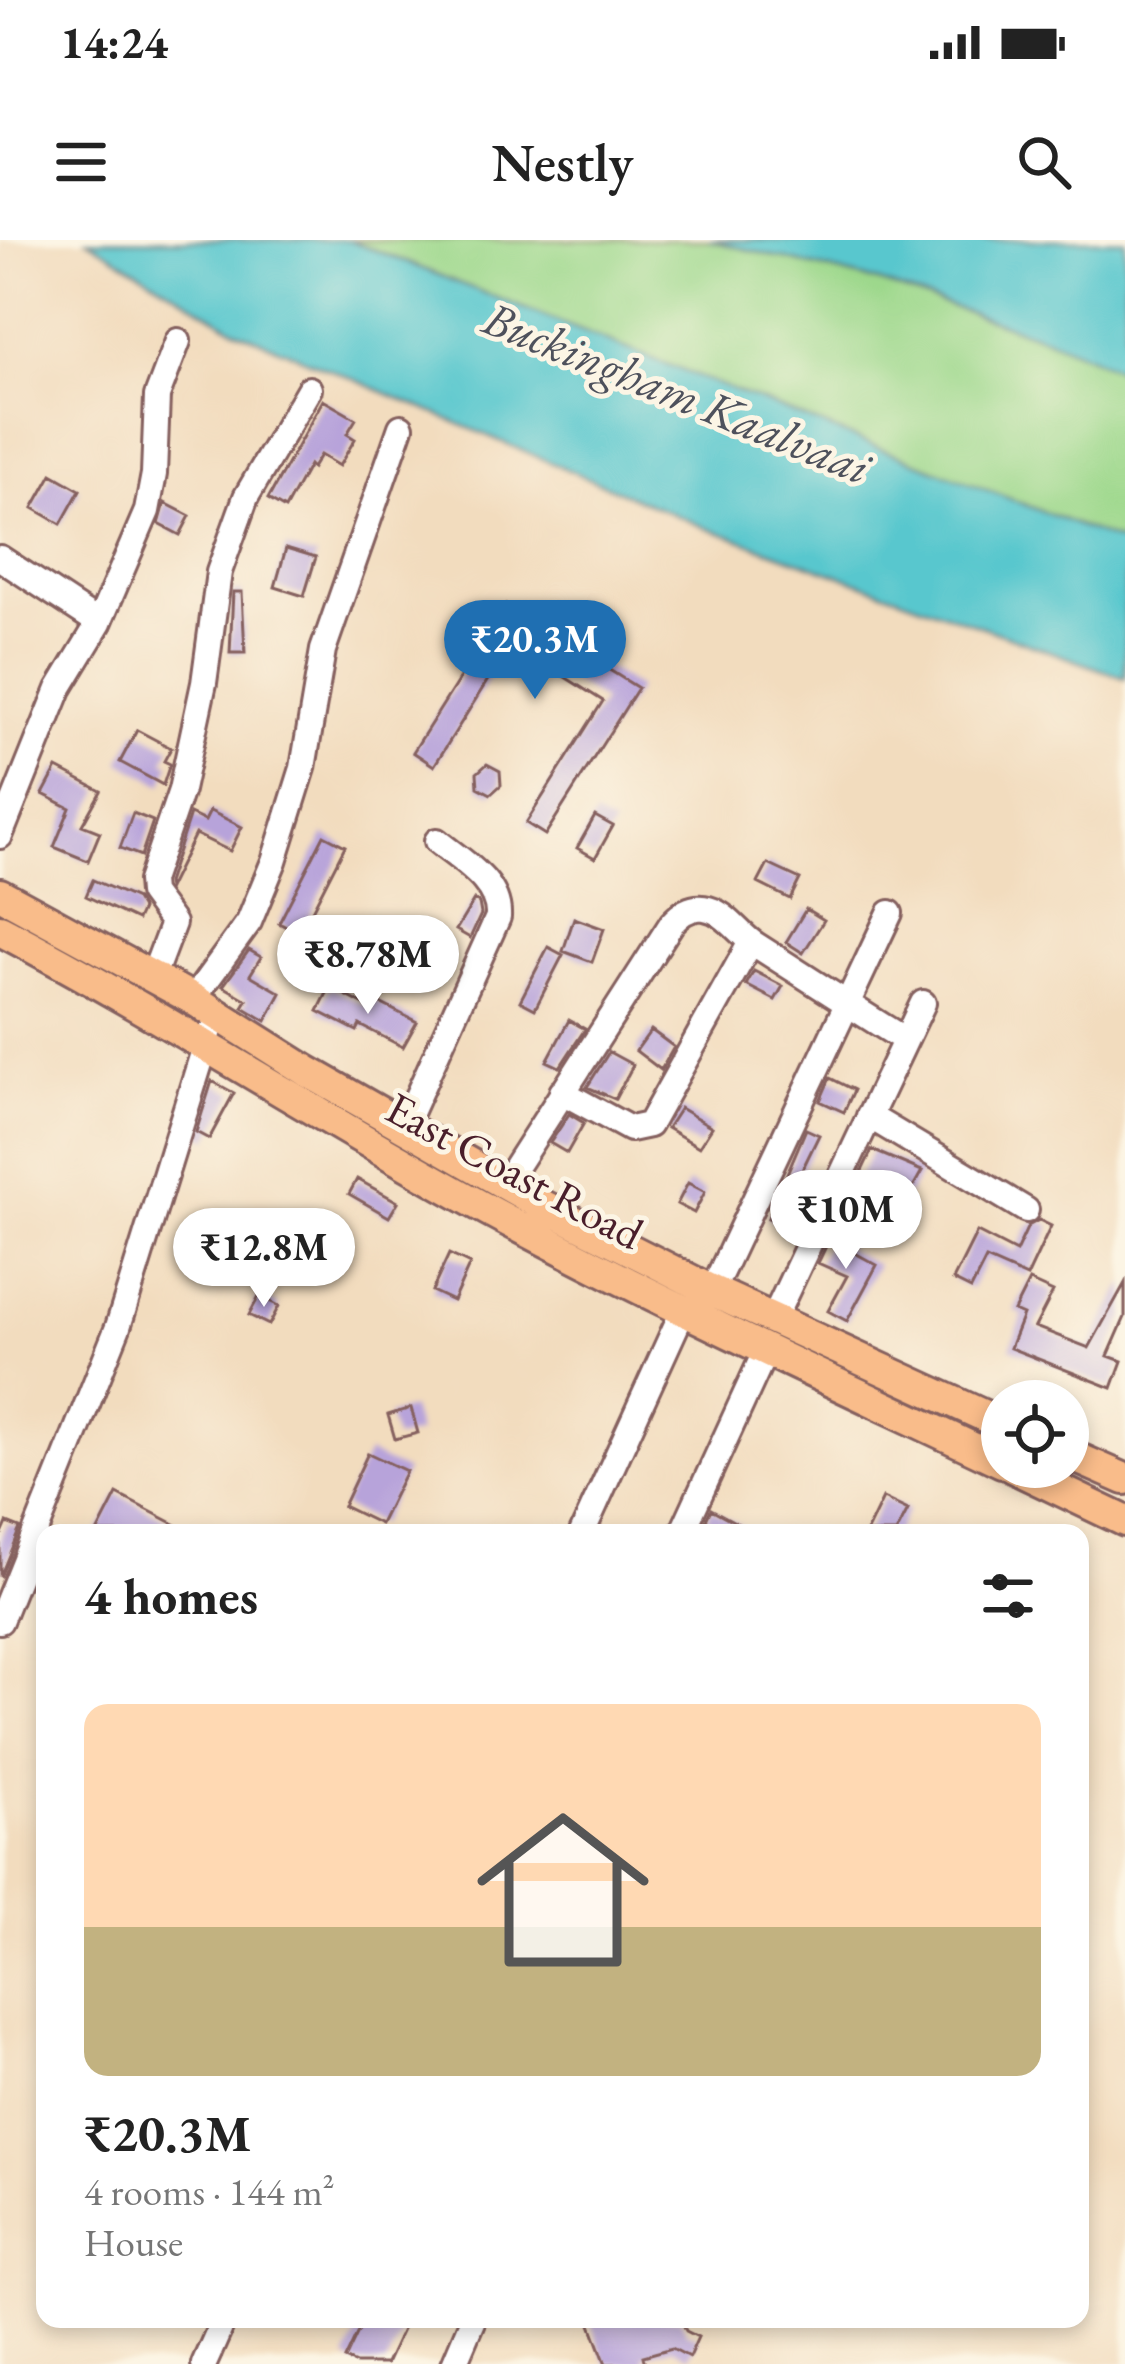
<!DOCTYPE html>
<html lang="en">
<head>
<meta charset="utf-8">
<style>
	:root { --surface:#fff; --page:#f2f2f2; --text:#222; --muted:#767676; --line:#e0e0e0; --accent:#1f6fb2 }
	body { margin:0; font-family:"EB Garamond",serif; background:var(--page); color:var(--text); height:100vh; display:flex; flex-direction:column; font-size:45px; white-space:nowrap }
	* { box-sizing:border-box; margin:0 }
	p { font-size:39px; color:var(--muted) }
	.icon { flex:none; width:66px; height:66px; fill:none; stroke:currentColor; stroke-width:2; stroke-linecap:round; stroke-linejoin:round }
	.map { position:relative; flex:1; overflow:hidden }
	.drawer { position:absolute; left:36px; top:1284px; width:1053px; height:804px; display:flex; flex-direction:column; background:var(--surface); border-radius:24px; box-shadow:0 6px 18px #0003 }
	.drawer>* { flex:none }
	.buttons { position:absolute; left:981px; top:1140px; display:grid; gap:24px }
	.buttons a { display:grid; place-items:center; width:108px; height:108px; border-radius:50%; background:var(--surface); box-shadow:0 6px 18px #0003; font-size:60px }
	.price { position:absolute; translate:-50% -102px; padding:0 27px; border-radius:42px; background:#fff; color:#222; font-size:39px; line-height:78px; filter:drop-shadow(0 3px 6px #0008) }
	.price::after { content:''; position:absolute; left:50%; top:72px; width:36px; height:27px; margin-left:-18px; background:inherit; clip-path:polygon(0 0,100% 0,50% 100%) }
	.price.selected { background:var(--accent); color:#fff }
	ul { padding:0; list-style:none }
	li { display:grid; align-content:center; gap:24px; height:636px; padding:0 48px }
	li+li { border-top:3px solid var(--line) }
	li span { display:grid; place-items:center; height:372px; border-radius:24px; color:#555 }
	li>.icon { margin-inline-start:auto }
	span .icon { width:216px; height:216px; fill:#fffc; stroke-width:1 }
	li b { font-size:51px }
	h2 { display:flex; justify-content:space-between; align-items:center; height:144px; padding:0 48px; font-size:51px }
	.status { display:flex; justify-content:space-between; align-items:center; height:84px; padding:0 60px; background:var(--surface); direction:ltr }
	.status svg { height:33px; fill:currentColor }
	header { display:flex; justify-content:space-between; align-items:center; height:156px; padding:0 48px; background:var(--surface); font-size:54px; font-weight:600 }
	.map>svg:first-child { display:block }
</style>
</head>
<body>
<div class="status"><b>14:24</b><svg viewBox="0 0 49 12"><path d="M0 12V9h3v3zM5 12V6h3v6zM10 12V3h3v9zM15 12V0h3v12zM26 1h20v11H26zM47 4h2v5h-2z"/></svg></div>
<header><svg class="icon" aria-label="menu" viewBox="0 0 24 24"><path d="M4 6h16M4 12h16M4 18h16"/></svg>Nestly<svg class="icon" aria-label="search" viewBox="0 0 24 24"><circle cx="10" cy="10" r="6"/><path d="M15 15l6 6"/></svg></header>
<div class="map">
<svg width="1125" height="2124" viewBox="0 0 1125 2124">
	<rect width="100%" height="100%" fill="#fcf5e5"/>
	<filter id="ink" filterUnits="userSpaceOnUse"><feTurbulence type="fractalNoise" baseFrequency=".00833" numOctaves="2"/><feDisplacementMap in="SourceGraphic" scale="24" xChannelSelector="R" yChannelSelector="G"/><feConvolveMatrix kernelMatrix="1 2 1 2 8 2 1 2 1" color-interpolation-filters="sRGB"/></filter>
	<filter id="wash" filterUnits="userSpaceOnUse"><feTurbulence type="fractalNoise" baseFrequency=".004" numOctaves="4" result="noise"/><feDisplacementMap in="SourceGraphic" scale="48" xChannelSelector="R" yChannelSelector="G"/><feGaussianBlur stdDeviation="2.7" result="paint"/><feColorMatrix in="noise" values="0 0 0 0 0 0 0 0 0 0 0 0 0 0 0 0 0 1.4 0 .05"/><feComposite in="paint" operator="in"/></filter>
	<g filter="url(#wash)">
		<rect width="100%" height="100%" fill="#f2dcbe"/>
		<path fill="#9dd88c" stroke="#747c5c" stroke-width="3" d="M 349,0 L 709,0 L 879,42 L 1052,100 L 1125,132 L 1125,304 Z"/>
		<path fill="#59c7ce" stroke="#52737c" stroke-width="3" d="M 88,0 L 349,0 L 1125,304 L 1125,438 L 704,287 L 236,90 Z
			M 709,0 L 1125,0 L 1125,132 L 1051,100 L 879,42 Z"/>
		<g id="blocks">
			<path fill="#b7a3da" d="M 323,160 L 356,179 L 347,194 L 355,199 L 339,226 L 320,215 L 312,228 L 309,225 L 285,269 L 268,259 Z
				M 52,234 L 80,250 L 61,284 L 33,268 Z
				M 165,263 L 190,276 L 180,295 L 159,284 Z
				M 286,308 L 316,317 L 304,356 L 275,347 Z
				M 233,352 L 242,352 L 245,413 L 230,413 Z
				M 506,365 L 638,448 L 545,595 L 526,583 L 603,461 L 511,403 L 434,526 L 413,512 Z
				M 137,490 L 171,508 L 164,521 L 170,524 L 163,545 L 120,522 Z
				M 487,524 L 500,531 L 501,545 L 491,554 L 478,547 L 477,533 Z
				M 57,528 L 101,551 L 82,585 L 100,592 L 88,621 L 54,607 L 70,568 L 43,554 Z
				M 210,571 L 242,587 L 230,611 L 195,594 L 168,649 L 167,643 L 190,574 L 205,581 Z
				M 133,573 L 153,581 L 141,616 L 120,608 Z
				M 595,576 L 613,586 L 595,618 L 577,608 Z
				M 324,595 L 345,606 L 300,694 L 279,683 Z
				M 768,624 L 800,639 L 790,659 L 758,643 Z
				M 93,640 L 136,659 L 142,669 L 137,680 L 86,656 Z
				M 474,660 L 479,663 L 481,674 L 470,698 L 456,690 Z
				M 806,669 L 824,680 L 803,713 L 786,702 Z
				M 574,678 L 604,689 L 592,722 L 563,711 Z
				M 548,707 L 563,715 L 535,769 L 520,761 Z
				M 249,710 L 261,717 L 250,735 L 281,753 L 266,781 L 243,767 L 247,760 L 223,746 Z
				M 754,731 L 783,746 L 775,760 L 746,745 Z
				M 330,747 L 370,768 L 374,760 L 417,782 L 403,807 L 360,785 L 357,791 L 318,771 Z
				M 569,780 L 585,789 L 560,827 L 547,821 Z
				M 651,790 L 674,807 L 661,830 L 636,811 Z
				M 609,812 L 633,825 L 615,859 L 587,847 Z
				M 830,838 L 854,850 L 844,872 L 820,861 Z
				M 212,841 L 234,853 L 209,899 L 196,892 Z
				M 680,868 L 712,887 L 699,907 L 667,888 Z
				M 569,874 L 584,883 L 567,913 L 550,903 Z
				M 806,889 L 819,895 L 800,934 L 809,938 L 794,967 L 806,973 L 797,991 L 768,978 Z
				M 872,910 L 922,931 L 908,956 L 872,937 L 867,945 L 857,941 Z
				M 357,939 L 398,962 L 389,977 L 349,954 Z
				M 688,943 L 705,952 L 694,973 L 677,964 Z
				M 1039,980 L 1051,986 L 1027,1037 L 986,1019 L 971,1049 L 953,1040 L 977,992 L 1016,1012 L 1028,986 Z
				M 836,985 L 853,992 L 846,1008 L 877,1025 L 847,1081 L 828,1071 L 847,1036 L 818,1023 Z
				M 449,1014 L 470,1024 L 453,1061 L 432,1051 Z
				M 1029,1041 L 1053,1052 L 1035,1087 L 1089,1108 L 1125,1043 L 1125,1077 L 1108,1116 L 1122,1121 L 1112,1148 L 1010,1108 L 1023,1075 L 1014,1071 Z
				M 259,1056 L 279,1066 L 269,1085 L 249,1075 Z
				M 411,1168 L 418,1193 L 395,1199 L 388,1175 Z
				M 368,1213 L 406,1231 L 380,1284 L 343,1266 Z
				M 117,1254 L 192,1293 L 97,1293 Z
				M 883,1258 L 908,1270 L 896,1293 L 866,1293 Z
				M 711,1269 L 755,1293 L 700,1293 Z
				M 7,1283 L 20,1288 L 0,1337 L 0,1299 Z
				M 364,2079 L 407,2079 L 386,2124 L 356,2124 L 345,2119 Z
				M 589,2079 L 681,2079 L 686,2091 L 698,2097 L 689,2117 L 672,2108 L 643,2116 L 645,2124 L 606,2124 Z"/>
		</g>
	</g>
	<g filter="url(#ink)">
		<use href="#blocks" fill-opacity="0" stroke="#85615e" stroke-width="3"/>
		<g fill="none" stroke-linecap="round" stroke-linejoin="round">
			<g stroke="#85615e" stroke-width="30">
				<path id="minor" d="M 0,318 L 99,383
					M 0,596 L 59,449 L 99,383 L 147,271 L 154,234 L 157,156 L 178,101
					M 153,736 L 173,683 L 151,653 L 150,641 L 181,550 L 204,443 L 219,332 L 246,257 L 309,149
					M 193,759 L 249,682 L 274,621 L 303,528 L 323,410 L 401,187
					M 562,852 L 630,889 L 649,885 L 751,702
					M 869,876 L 1026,970
					M 404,886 L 498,677 C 500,642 461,621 437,601
					M 505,943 L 672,683 C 680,674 691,666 704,668 C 726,671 738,694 756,705 C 806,737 855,769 905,800
					M 712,1051 L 890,673
					M 773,1080 L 923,763
					M 582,1293 L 683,1071
					M 682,1293 L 766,1110
					M 0,1381 L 118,1087 L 209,794
					M 204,2124 L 224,2079
					M 454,2124 L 473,2079"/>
			</g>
			<g stroke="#85615e" stroke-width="36">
				<path id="major" d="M 0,654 L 193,759 L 307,831 L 542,965 L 712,1051 L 1002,1184
					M 0,690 C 166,777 323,880 488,970 C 656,1061 830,1140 1002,1222
					M 1068,1214 L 1125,1239
					M 1012,1227 L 1125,1281"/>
			</g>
			<use href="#minor" stroke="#fff" stroke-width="24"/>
			<use href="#major" stroke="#f9bc8a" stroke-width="30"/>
		</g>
	</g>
	<g text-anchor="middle" stroke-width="10" stroke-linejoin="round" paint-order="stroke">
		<g font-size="45" fill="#4a1f2b" stroke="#fcf5e5">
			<text transform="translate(515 930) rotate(28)" y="16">East Coast Road</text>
		</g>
		<g font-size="48" font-style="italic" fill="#4e515c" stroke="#fcf5e5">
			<text transform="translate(677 152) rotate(22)" y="17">Buckingham Kaalvaai</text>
		</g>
	</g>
</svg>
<div class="buttons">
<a><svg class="icon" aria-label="locate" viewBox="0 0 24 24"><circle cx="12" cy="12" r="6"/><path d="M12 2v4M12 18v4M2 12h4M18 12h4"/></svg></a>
</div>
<b class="price selected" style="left:535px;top:462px">₹20.3M</b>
<b class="price" style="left:368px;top:777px">₹8.78M</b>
<b class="price" style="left:846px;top:1032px">₹10M</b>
<b class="price" style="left:264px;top:1070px">₹12.8M</b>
<section class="drawer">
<h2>4 homes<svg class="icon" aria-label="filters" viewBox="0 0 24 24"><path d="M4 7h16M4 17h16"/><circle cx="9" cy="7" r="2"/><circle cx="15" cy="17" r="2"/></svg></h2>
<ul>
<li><span style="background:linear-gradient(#ffd9b3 60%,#c2b280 0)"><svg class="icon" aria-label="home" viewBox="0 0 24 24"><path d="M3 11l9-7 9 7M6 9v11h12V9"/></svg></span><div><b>₹20.3M</b><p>4 rooms · 144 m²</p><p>House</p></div></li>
</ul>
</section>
</div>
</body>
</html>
